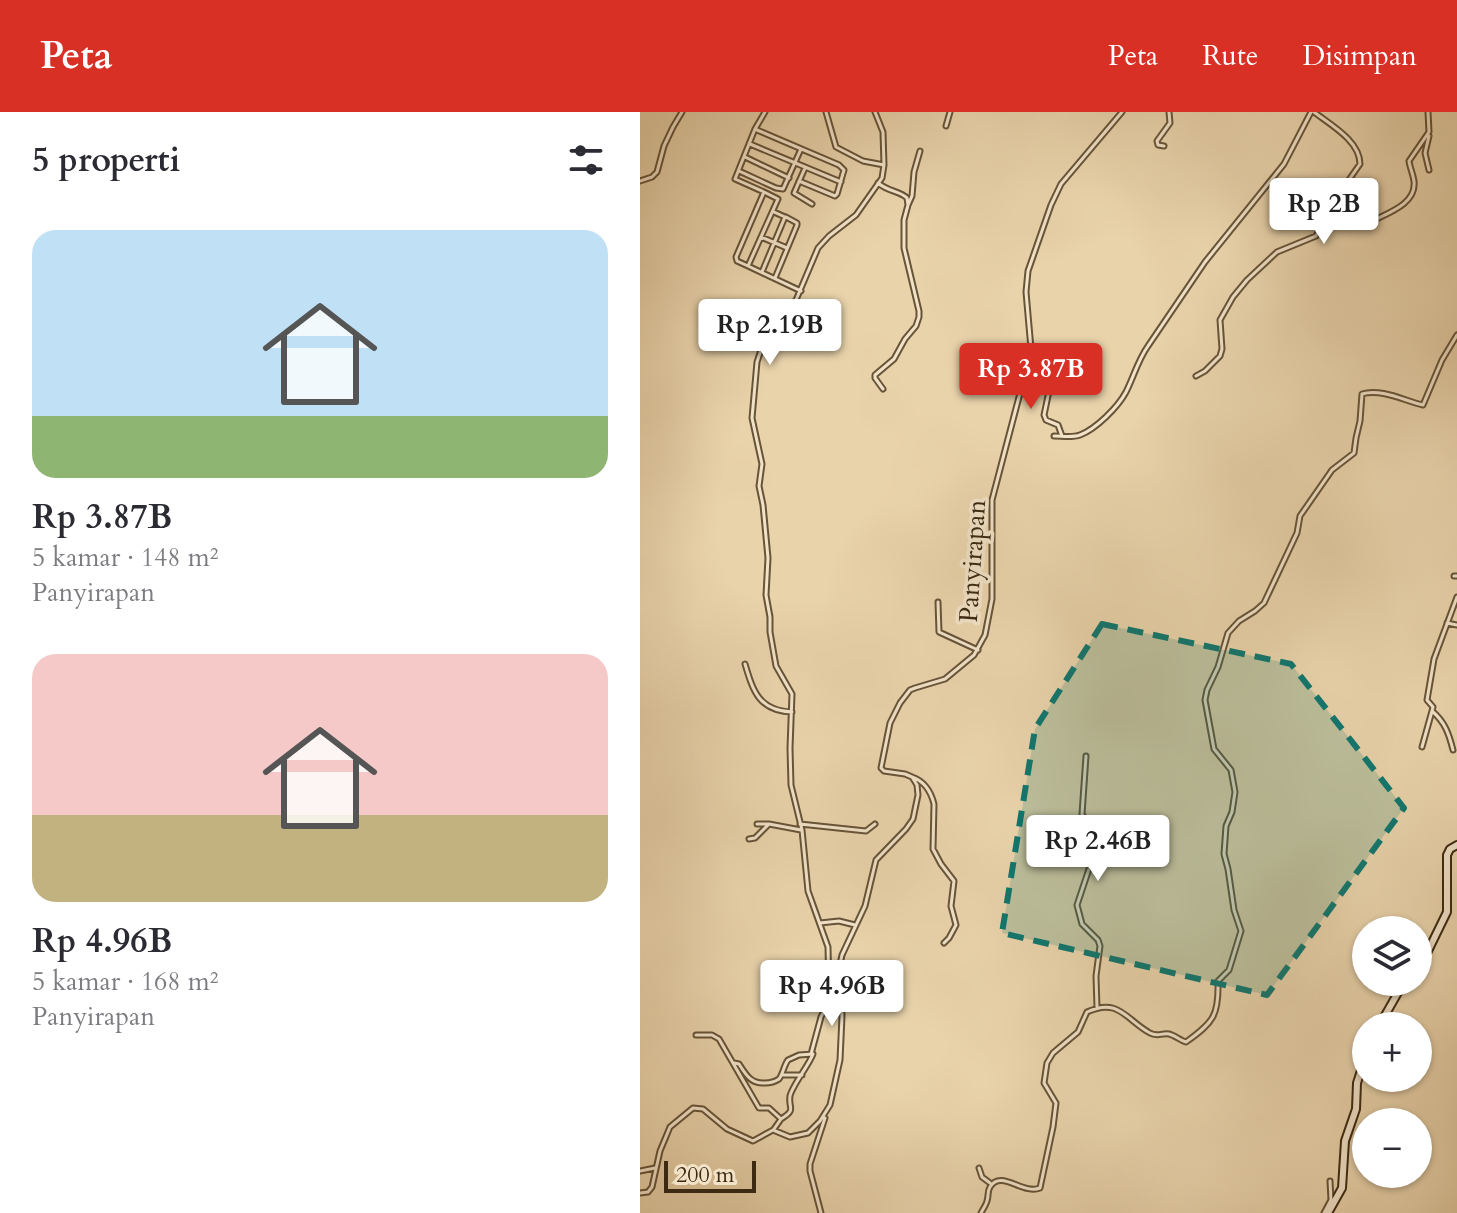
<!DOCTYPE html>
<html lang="id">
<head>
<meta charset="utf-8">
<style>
	:root { --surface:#fff; --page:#f7f7f7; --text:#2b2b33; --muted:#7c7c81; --accent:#d93025 }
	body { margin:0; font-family:Cardo,serif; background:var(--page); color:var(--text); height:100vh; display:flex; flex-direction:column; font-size:30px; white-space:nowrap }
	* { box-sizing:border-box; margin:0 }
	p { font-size:26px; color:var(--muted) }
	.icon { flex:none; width:44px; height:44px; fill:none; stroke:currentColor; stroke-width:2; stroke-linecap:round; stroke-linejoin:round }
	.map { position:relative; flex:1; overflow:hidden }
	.drawer { display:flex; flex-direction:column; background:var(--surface); width:640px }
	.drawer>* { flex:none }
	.fabs { position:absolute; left:712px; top:804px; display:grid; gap:16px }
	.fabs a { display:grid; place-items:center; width:80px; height:80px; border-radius:50%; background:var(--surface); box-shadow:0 2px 6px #0004; font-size:40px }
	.scale { position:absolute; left:24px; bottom:20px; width:92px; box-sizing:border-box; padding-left:8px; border:4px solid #3c2a13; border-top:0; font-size:22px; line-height:28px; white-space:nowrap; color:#3c2a13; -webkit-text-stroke:6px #f1e2c8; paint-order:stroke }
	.price { position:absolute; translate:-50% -68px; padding:0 18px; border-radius:8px; background:#fff; color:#222; font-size:26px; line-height:52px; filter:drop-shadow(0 2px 4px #0008) }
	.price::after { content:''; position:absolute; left:50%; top:48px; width:24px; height:18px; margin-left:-12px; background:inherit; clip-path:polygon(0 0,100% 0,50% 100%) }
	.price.current { background:var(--accent); color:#fff }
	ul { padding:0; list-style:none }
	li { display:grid; align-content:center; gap:16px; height:424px; padding:0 32px }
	li span { display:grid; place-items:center; height:248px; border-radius:24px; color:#555 }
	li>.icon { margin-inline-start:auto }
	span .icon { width:144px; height:144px; fill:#fffc; stroke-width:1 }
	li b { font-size:34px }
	h2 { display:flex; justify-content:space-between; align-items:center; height:96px; padding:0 32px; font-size:34px }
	header { display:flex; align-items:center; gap:48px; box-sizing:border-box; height:112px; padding:0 40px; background:var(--accent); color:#fff }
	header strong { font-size:38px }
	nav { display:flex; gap:44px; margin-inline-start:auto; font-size:28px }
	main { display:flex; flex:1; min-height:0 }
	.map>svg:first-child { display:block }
</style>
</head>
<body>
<header>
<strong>Peta</strong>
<nav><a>Peta</a><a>Rute</a><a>Disimpan</a></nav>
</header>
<main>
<section class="drawer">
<h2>5 properti<svg class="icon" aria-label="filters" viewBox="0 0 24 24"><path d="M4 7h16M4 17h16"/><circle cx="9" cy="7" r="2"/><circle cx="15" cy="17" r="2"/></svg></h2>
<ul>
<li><span style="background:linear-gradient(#bfe0f5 75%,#8fb573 0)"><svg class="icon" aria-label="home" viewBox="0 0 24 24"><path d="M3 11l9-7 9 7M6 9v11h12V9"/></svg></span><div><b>Rp 3.87B</b><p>5 kamar · 148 m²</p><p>Panyirapan</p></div></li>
<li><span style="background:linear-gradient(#f6c9c9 65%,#c2b280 0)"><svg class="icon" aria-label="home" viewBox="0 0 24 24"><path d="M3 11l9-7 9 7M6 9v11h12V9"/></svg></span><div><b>Rp 4.96B</b><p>5 kamar · 168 m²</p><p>Panyirapan</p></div></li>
</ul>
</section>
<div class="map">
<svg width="817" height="1101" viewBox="0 0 817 1101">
	<rect width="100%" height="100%" fill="#e9d3ab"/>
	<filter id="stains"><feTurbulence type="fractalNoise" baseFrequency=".0025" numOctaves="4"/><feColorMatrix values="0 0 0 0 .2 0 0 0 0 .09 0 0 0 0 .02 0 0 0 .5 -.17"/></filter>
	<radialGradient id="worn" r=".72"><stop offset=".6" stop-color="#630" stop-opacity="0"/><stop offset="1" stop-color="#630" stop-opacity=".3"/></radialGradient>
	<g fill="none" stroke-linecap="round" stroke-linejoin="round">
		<g stroke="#675439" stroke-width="7">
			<path id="street" d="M 186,0 L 196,35 L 223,49 L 244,53
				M 306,14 L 310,0
				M 117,18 L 199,53 L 204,58 L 197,82 L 195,84 L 159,69
				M 789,24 L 785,41 L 789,58
				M 110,32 L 201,70
				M 524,34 L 518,33 L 517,29 L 530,11 L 529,0
				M 105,45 L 149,66
				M 165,56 L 154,81 L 172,92
				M 99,59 L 136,76 L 143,77 L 161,37
				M 0,69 L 12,65 L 17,60 L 24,34 L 33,15 L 42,0
				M 238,71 C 249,80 260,79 267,86 L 268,93 L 264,108 L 264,136 L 279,199 L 279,205 L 276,214 L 265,227 L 254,247 L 235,263 L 235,266 L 243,277
				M 124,80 L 138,87 L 108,154 L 161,179
				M 268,93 L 272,84 L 274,60 L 280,39
				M 727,112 C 743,102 777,94 774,69 C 773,62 770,56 769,49 L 789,20 L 788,0
				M 121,125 L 147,136
				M 108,154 L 97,149 L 96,145 L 124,80 L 95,67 L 115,17 L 125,0
				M 122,160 L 145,105 L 134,100
				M 135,166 L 157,113 L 157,111 L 146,105
				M 392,250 L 408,254 L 413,260 L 404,303 L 406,308 L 418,313 L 422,324
				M 556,264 L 565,259 L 580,244 L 582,237 L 580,208 L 593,185 L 607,168 L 637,140 L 676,124 L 697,85 L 720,52 C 720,29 691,13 674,0
				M 414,324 C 422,324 432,326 440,323 C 456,317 478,295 486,280 C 494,264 498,248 508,234 L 565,150 L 644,52 L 671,0
				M 814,464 L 817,464
				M 298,490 L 299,520 L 338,538
				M 807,511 L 817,513
				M 105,552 C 113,579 119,599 152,600
				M 782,635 L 792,599
				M 813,638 C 809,622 805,610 792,599 L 793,595 L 787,588 L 794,547 L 817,485
				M 446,644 L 442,702 L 453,719 L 458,730 L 437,793 L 442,812 L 458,828 L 460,834 L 456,864 L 457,896
				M 272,665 C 284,669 291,680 294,692 L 293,737 L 301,752 L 314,769 L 311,794 L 316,813 L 309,826 L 304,831
				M 117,712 L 129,712 L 161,718
				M 160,712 L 226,719 L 235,712
				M 109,727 L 115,726 L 128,713
				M 180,811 L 199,809 L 215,813
				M 219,870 C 205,871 199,870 192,883 L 189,880 L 188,835 L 168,779 L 162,718 L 151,673 L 150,636 L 152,582 L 136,554 L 130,520 L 130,505 L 126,483 L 128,446 L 123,393 L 119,374 L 122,352 L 112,306 L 117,250 L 122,235 L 156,188 L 178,136 L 189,124 L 216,103 L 242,66 L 244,53 L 243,20 L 235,0
				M 56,923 L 72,923 L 79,927 L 119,996 L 129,996 L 141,1007 L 134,1017
				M 171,942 L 181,905 L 192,883
				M 94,951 L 99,952 C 106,963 111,972 125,971 C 130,971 136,969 139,967 C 143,962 144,953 148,948 L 159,943 L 173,942 C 169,953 152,974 150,984 C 148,997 157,997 141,1007
				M 142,963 L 162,963
				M 339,1056 L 342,1065 L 350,1071
				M 0,1059 L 15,1056
				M 0,1081 L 8,1080 L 12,1075 L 20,1039 L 30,1015 L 53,996 L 63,997 L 87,1017 L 113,1029 L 133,1018 L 150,1025 L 168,1021 L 180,1009 L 190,993 L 200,948 L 202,904 L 200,852 L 202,843 L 225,794 L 236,748 L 266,717 L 273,707 L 278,683 L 277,673 L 272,665 L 265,662 L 244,659 L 241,656 L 250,611 L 260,591 L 270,578 L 275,576 L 305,567 L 334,543 L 345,523 L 352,487 L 352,388 L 379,285 L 392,248 L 386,180 L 388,159 L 411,93 L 421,72 L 482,0
				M 181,1101 L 170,1059 L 170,1052 L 185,1006
				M 341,1101 C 343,1097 346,1093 347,1089 C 349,1083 347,1080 350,1075 C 361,1057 383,1083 400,1076 L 413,1015 L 416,991 L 404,971 L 407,951 L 413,941 L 438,920 L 447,900 C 479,885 486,908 510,921 C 517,925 521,921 529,922 C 534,923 540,928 546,930 C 574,910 579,903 578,869 L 589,858 L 601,819 L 594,798 L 588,757 L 584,742 L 586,714 L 592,700 L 595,680 L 591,658 L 574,637 L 565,588 L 567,578 L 578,555 L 588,521 L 599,509 L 615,499 L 624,491 L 657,421 L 660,404 L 692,358 L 714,341 L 716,326 L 720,309 L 722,282 C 741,276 765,289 783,293 L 802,248 L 817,223
				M 684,1101 L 691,1088 L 690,1069"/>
		</g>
		<g stroke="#3c2a13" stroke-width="10">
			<path id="secondary" d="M 778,853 L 786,843 L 807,800 L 807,743 L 810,737 L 817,733
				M 739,914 L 764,870
				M 688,1101 L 702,1076 L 705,1029 L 716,997 L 717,971 L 726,943"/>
		</g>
		<use href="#street" stroke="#f1e2c8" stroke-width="3"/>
		<use href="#secondary" stroke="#f1e2c8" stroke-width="6"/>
	</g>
	<path fill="#0f766e" fill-opacity="0.2" stroke="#0f766e" stroke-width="6" stroke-dasharray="16 10" stroke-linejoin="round" d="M 462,512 L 651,552 L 764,696 L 627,883 L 362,821 L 395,617 Z"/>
	<g text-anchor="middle" stroke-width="7" stroke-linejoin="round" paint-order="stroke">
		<g font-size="26" fill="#3c2a13" stroke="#f1e2c8">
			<text transform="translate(332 449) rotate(-86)" y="9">Panyirapan</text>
		</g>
	</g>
	<rect width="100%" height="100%" filter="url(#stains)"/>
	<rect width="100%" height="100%" fill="url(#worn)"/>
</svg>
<div class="fabs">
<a><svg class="icon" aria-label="layers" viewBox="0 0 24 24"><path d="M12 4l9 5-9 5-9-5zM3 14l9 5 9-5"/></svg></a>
<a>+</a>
<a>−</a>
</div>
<div class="scale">200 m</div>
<b class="price" style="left:684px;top:134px">Rp 2B</b>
<b class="price" style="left:130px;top:255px">Rp 2.19B</b>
<b class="price current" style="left:391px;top:299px">Rp 3.87B</b>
<b class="price" style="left:458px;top:771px">Rp 2.46B</b>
<b class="price" style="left:192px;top:916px">Rp 4.96B</b>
</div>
</main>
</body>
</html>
